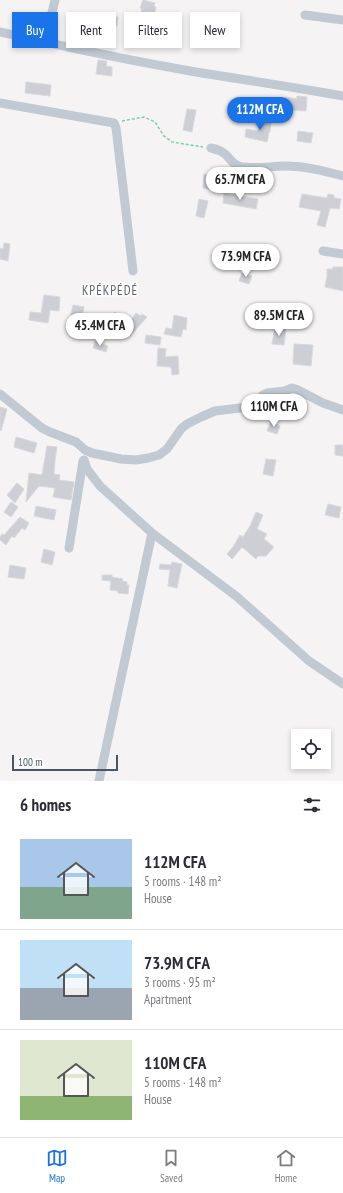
<!DOCTYPE html>
<html lang="en">
<head>
<meta charset="utf-8">
<style>
	:root { --surface:#fff; --page:#f2f2f3; --text:#2b2b33; --muted:#7c7c81; --line:#e1e1e2; --accent:#1a73e8 }
	body { margin:0; font-family:"PT Sans Narrow",sans-serif; background:var(--page); color:var(--text); height:100vh; display:flex; flex-direction:column; font-size:15px; white-space:nowrap }
	* { box-sizing:border-box; margin:0 }
	p { font-size:13px; color:var(--muted) }
	.icon { flex:none; width:22px; height:22px; fill:none; stroke:currentColor; stroke-width:2; stroke-linecap:round; stroke-linejoin:round }
	.map { position:relative; height:781px; overflow:hidden }
	.sheet { display:flex; flex-direction:column; background:var(--surface); flex:1 }
	.sheet>* { flex:none }
	.top-card { position:absolute; left:12px; top:12px; width:319px; height:36px; display:flex; gap:8px }
	.buttons { position:absolute; left:291px; top:729px; display:grid; gap:8px }
	.buttons a { display:grid; place-items:center; width:40px; height:40px; border-radius:0px; background:var(--surface); box-shadow:0 2px 6px #0003; font-size:20px }
	.scale { position:absolute; left:12px; bottom:10px; width:106px; box-sizing:border-box; padding-left:4px; border:2px solid #4a5661; border-top:0; font-size:11px; line-height:14px; white-space:nowrap; color:#4a5661; -webkit-text-stroke:3px #fff; paint-order:stroke }
	.price { position:absolute; translate:-50% -34px; padding:0 9px; border-radius:14px; background:#fff; color:#222; font-size:13px; line-height:26px; filter:drop-shadow(0 1px 2px #0008) }
	.price::after { content:''; position:absolute; left:50%; top:24px; width:12px; height:9px; margin-left:-6px; background:inherit; clip-path:polygon(0 0,100% 0,50% 100%) }
	.price.selected { background:var(--accent); color:#fff }
	ul { padding:0; list-style:none }
	li { display:flex; align-items:center; gap:12px; height:100px; padding:0 20px }
	li+li { border-top:1px solid var(--line) }
	li span { display:grid; place-items:center; flex:none; width:112px; height:80px; border-radius:0px; color:#555 }
	li>.icon { margin-inline-start:auto }
	span .icon { width:48px; height:48px; fill:#fffc; stroke-width:1 }
	li b { font-size:17px }
	h2 { display:flex; justify-content:space-between; align-items:center; height:48px; padding:0 20px; font-size:17px }
	.pill { padding:0 14px; border-radius:0px; background:var(--surface); box-shadow:0 2px 6px #0003; font-size:14px; line-height:36px }
	.pill.selected { background:var(--accent); color:#fff }
	.tabs { display:flex; justify-content:space-around; align-items:center; height:56px; border-top:1px solid var(--line); background:var(--surface); font-size:11px; color:var(--muted) }
	.tabs a { display:grid; justify-items:center; gap:2px }
	.tabs .selected { color:var(--accent) }
	.map>svg:first-child { display:block }
</style>
</head>
<body>
<div class="map">
<svg width="343" height="781" viewBox="0 0 343 781">
	<rect width="100%" height="100%" fill="#f5f3f3"/>
	<path fill="#cdcfd5" stroke="#d7d9de" d="M 143,0 L 155,3 L 154,6 L 156,7 L 153,20 L 140,17 L 142,9 L 140,8 Z
		M 103,15 L 118,17 L 117,26 L 102,23 Z
		M 98,60 L 107,61 L 106,66 L 112,67 L 112,76 L 96,74 Z
		M 26,82 L 51,85 L 50,96 L 25,93 Z
		M 297,96 L 307,97 L 306,111 L 292,110 L 292,111 L 283,110 L 285,97 L 297,99 Z
		M 187,109 L 196,110 L 192,132 L 183,130 Z
		M 260,117 L 271,120 L 270,123 L 271,123 L 270,132 L 269,132 L 267,142 L 245,137 L 246,129 L 258,131 Z
		M 298,131 L 313,133 L 311,143 L 297,141 Z
		M 204,174 L 213,176 L 212,179 L 218,180 L 216,190 L 203,188 Z
		M 224,193 L 258,199 L 256,209 L 223,203 Z
		M 302,194 L 327,198 L 328,194 L 334,195 L 334,198 L 341,199 L 339,209 L 330,208 L 325,227 L 317,225 L 321,211 L 299,207 Z
		M 199,199 L 208,201 L 204,218 L 196,216 Z
		M 4,243 L 10,244 L 8,261 L 0,259 L 0,248 L 3,249 Z
		M 333,267 L 343,267 L 343,291 L 325,287 L 327,276 L 327,269 L 333,269 Z
		M 242,273 L 252,276 L 249,284 L 239,281 Z
		M 44,295 L 60,297 L 59,311 L 50,310 L 48,323 L 29,320 L 30,312 L 41,313 Z
		M 73,305 L 84,307 L 81,321 L 70,318 Z
		M 115,312 L 128,325 L 136,313 L 141,316 L 142,314 L 147,317 L 130,336 L 121,328 L 108,321 L 111,316 L 113,317 Z
		M 174,315 L 187,318 L 186,330 L 183,329 L 181,337 L 164,334 L 166,328 L 172,329 Z
		M 275,328 L 286,329 L 284,345 L 272,344 Z
		M 146,335 L 161,337 L 160,345 L 145,343 Z
		M 95,341 L 108,346 L 106,352 L 93,348 Z
		M 294,344 L 313,345 L 311,366 L 293,364 Z
		M 158,348 L 166,349 L 165,357 L 178,356 L 179,374 L 172,375 L 171,367 L 157,366 Z
		M 0,407 L 7,409 L 1,431 L 0,430 Z
		M 271,421 L 274,423 L 280,426 L 277,434 L 267,431 Z
		M 16,437 L 37,443 L 34,453 L 14,447 Z
		M 335,445 L 343,445 L 343,456 L 335,455 Z
		M 47,446 L 57,447 L 55,460 L 54,474 L 60,475 L 59,480 L 74,482 L 71,500 L 53,497 L 55,488 L 39,486 L 26,502 L 29,473 L 42,475 Z
		M 266,459 L 276,460 L 273,476 L 263,474 Z
		M 17,483 L 24,489 L 15,503 L 7,495 Z
		M 11,502 L 18,507 L 11,517 L 4,512 Z
		M 328,504 L 341,507 L 339,518 L 325,515 Z
		M 36,506 L 56,510 L 54,520 L 34,516 Z
		M 256,512 L 263,515 L 257,529 L 267,534 L 264,539 L 274,547 L 266,556 L 258,556 L 256,559 L 242,547 L 232,559 L 227,554 L 233,547 L 240,535 L 243,537 L 250,526 Z
		M 20,517 L 29,523 L 25,530 L 22,528 L 14,538 L 12,536 L 6,545 L 0,540 L 0,537 L 2,534 L 4,535 Z
		M 44,549 L 55,552 L 52,565 L 41,562 Z
		M 172,562 L 182,564 L 177,588 L 168,586 L 170,570 L 159,569 L 160,564 L 171,565 Z
		M 10,565 L 26,568 L 24,579 L 8,577 Z
		M 102,575 L 112,575 L 112,577 L 123,579 L 122,581 L 127,582 L 127,585 L 129,585 L 128,594 L 118,593 L 118,591 L 110,590 L 111,581 L 102,580 Z"/>
	<g fill="none" stroke-linecap="round" stroke-linejoin="round">
		<path stroke="#7ad0a6" stroke-width="1.5" stroke-dasharray="3 2" stroke-linecap="butt" d="M 122,121 L 144,117 L 155,122 L 164,136 L 172,142 L 203,147"/>
		<path stroke="#c1cad2" stroke-width="9" d="M 305,15 L 343,20
			M 0,32 C 65,47 131,61 196,72 C 245,80 294,87 343,96
			M 45,42 L 55,0
			M 0,103 L 114,123 L 116,128 L 133,271
			M 211,148 C 216,149 221,151 225,154 C 230,158 232,164 239,166 C 253,170 270,166 285,166 C 305,166 324,171 343,176
			M 323,251 L 343,254
			M 0,394 L 42,428 L 50,432 L 76,442 L 85,450 L 92,453 L 121,459 L 136,460 L 148,458 L 159,455 L 167,449 L 181,429 L 187,424 L 201,417 L 215,411 L 248,407 L 254,404 L 263,395 L 267,393 L 285,391 L 292,388 L 296,389 L 323,403 L 343,410
			M 84,460 L 87,469 L 100,486 L 152,533 L 236,596 L 309,661 L 343,684
			M 69,548 L 83,461
			M 99,781 L 152,533"/>
	</g>
	<g text-anchor="middle" stroke-width="3" stroke-linejoin="round" paint-order="stroke">
		<g font-size="13" letter-spacing="1" fill="#5f6368" stroke="#fff">
			<text x="110" y="295">KPÉKPÉDÉ</text>
		</g>
	</g>
</svg>
<div class="buttons">
<a><svg class="icon" aria-label="locate" viewBox="0 0 24 24"><circle cx="12" cy="12" r="6"/><path d="M12 2v4M12 18v4M2 12h4M18 12h4"/></svg></a>
</div>
<div class="scale">100 m</div>
<b class="price selected" style="left:260px;top:131px">112M CFA</b>
<b class="price" style="left:240px;top:201px">65.7M CFA</b>
<b class="price" style="left:246px;top:278px">73.9M CFA</b>
<b class="price" style="left:279px;top:337px">89.5M CFA</b>
<b class="price" style="left:100px;top:347px">45.4M CFA</b>
<b class="price" style="left:274px;top:428px">110M CFA</b>
<div class="top-card">
<a class="pill selected">Buy</a>
<a class="pill">Rent</a>
<a class="pill">Filters</a>
<a class="pill">New</a>
</div>
</div>
<section class="sheet">
<h2>6 homes<svg class="icon" aria-label="filters" viewBox="0 0 24 24"><path d="M4 7h16M4 17h16"/><circle cx="9" cy="7" r="2"/><circle cx="15" cy="17" r="2"/></svg></h2>
<ul>
<li><span style="background:linear-gradient(#a9c7e8 60%,#7fa58c 0)"><svg class="icon" aria-label="home" viewBox="0 0 24 24"><path d="M3 11l9-7 9 7M6 9v11h12V9"/></svg></span><div><b>112M CFA</b><p>5 rooms · 148 m²</p><p>House</p></div></li>
<li><span style="background:linear-gradient(#bfe0f5 60%,#9aa5b1 0)"><svg class="icon" aria-label="home" viewBox="0 0 24 24"><path d="M3 11l9-7 9 7M6 9v11h12V9"/></svg></span><div><b>73.9M CFA</b><p>3 rooms · 95 m²</p><p>Apartment</p></div></li>
<li><span style="background:linear-gradient(#dfe7d0 70%,#8fb573 0)"><svg class="icon" aria-label="home" viewBox="0 0 24 24"><path d="M3 11l9-7 9 7M6 9v11h12V9"/></svg></span><div><b>110M CFA</b><p>5 rooms · 148 m²</p><p>House</p></div></li>
</ul>
</section>
<nav class="tabs">
<a class="selected"><svg class="icon" aria-label="map" viewBox="0 0 24 24"><path d="M3 6l6-2 6 2 6-2v14l-6 2-6-2-6 2zM9 4v14M15 6v14"/></svg>Map</a>
<a><svg class="icon" aria-label="saved" viewBox="0 0 24 24"><path d="M7 4h10v16l-5-4-5 4z"/></svg>Saved</a>
<a><svg class="icon" aria-label="home" viewBox="0 0 24 24"><path d="M3 11l9-7 9 7M6 9v11h12V9"/></svg>Home</a>
</nav>
</body>
</html>
